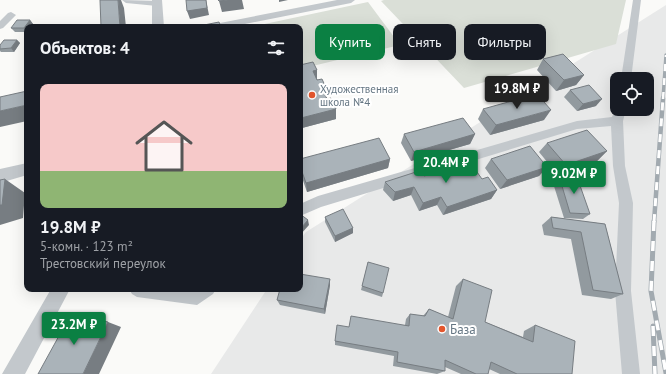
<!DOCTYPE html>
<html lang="ru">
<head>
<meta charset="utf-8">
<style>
	:root { --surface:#171b24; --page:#242831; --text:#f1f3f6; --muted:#9ea1a6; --line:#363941; --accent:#0b8043 }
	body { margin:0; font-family:"PT Sans",sans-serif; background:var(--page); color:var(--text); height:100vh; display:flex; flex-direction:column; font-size:15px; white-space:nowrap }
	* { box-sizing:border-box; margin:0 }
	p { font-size:13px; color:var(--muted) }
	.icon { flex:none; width:22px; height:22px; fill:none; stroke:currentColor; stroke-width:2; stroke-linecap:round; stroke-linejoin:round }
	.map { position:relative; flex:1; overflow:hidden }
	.details { position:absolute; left:24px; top:24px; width:279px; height:268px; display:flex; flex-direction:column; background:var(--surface); border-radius:8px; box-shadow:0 4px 16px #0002 }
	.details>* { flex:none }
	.top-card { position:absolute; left:315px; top:24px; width:291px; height:36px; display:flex; gap:8px }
	.controls { position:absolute; left:610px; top:72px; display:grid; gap:8px }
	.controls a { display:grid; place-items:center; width:44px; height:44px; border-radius:8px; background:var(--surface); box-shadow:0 4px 16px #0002; font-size:20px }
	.price { position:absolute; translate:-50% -34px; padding:0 9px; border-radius:4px; background:var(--accent); color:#fff; font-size:13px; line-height:26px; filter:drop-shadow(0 1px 2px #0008) }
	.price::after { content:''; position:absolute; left:50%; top:24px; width:12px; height:9px; margin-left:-6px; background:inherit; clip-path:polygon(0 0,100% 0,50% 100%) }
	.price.active { background:#222; color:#fff }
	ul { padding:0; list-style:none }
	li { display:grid; align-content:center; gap:8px; height:212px; padding:0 16px }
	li+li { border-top:1px solid var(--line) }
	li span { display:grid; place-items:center; height:124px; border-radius:8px; color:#555 }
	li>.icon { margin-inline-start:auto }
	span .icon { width:72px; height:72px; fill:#fffc; stroke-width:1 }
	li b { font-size:17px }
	h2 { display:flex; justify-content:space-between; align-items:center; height:48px; padding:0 16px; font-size:17px }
	.pill { padding:0 14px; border-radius:8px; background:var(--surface); box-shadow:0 4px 16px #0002; font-size:14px; line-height:36px }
	.pill.active { background:var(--accent); color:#fff }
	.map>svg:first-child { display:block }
</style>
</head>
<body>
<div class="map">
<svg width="666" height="374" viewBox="0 0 666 374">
	<rect width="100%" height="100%" fill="#fafaf8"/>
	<path fill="#e8e9e9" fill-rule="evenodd" d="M 666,5 L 666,374 L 211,374 L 267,289 L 300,289 L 300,240 L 306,232 ZM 617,79 L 647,79 L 647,109 L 617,109 Z"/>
	<path fill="#dadfd7" d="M 384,0 L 626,0 L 616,44 L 464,88 L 381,1 Z
		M 368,2 L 400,45 L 300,69 L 300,27 L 250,27 Z"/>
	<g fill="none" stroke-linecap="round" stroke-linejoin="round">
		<path fill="#c3c8cc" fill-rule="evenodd" d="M 122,0 L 160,1 L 161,3 L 157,6 L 126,3 Z
			M 337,0 L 355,0 L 351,3 L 230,27 L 210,27 L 215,24 Z
			M 633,0 L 641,0 L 631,79 L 621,79 Z
			M 11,12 L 16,15 L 3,28 L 0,29 L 0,21 L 8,13 Z
			M 617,106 L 617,109 L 626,109 L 623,121 L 625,166 L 633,203 L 631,291 L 640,374 L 622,374 L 615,291 L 619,203 L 613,166 L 611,126 L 577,129 L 321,207 L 300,216 L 300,204 L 318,196 L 577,121 L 612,117 Z
			M 129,289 L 216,289 L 213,294 L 197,305 L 137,297 L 132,294 Z"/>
		<path fill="#c3c8cc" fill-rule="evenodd" d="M 152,0 L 162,0 L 164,27 L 152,27 Z
			M 27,163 L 27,175 L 0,183 L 0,169 Z
			M 51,289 L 70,289 L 25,374 L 2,374 Z"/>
		<g stroke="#a2aab0" stroke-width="3.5">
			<path id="rail-far2" d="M 663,99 L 666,55"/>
		</g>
		<g stroke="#a2aab0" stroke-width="4.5">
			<path id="rail-far1" d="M 654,222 L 663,98"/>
		</g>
		<g stroke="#a2aab0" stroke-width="5">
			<path id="rail" d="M 654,221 L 651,291 L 666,373
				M 653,326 L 655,374"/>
		</g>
		<use href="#rail-far2" stroke="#fff" stroke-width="2.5" stroke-dasharray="7" stroke-linecap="butt"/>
		<use href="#rail-far1" stroke="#fff" stroke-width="3" stroke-dasharray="8" stroke-linecap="butt"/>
		<use href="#rail" stroke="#fff" stroke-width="3.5" stroke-dasharray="10" stroke-linecap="butt"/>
	</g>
	<path fill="#929a9f" d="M 30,20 L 33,24 L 27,27 L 27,32 L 15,32 L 11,28 Z
		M 17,40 L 20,43 L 14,52 L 1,52 L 0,51 L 0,45 Z
		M 543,59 L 584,75 L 576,85 L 556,91 L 537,70 Z
		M 300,65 L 317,70 L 317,79 L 327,90 L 327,99 L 336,109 L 336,119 L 302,128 L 300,123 Z
		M 570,90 L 596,106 L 577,111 L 564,97 Z
		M 483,109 L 544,120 L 490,135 L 478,119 Z
		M 404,134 L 475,134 L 470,144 L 411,161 L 401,143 Z
		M 547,143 L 607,151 L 597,161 L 557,174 L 539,152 Z
		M 300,159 L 390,159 L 388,168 L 307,192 L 300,172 Z
		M 491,159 L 547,167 L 539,176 L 500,189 L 485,168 Z
		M 454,162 L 482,179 L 497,190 L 491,199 L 443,215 L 437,205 L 419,211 L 411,195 L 393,201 L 383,190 L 385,182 L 424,176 L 451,168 Z
		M 559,176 L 590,214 L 583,219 L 564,218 L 553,183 Z
		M 325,217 L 353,228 L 353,233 L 335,242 L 325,222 Z
		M 551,217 L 605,224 L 623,294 L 611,299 L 582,295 L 571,239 L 544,235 L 542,225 Z
		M 368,262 L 383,293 L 382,297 L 361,290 Z
		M 330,279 L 330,285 L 325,314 L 280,305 L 277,300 Z
		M 463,279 L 485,322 L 523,337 L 524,331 L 535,325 L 572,374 L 500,374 L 489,369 L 488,374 L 461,374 L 445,367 L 445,371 L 437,374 L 393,366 L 394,356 L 335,345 L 335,341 L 349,327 L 405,325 L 406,319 L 410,314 L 423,316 L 429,309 L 448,317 L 456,286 Z"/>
	<path fill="#777d82" d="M 118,0 L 121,0 L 124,8 L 126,27 L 120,27 Z
		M 206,0 L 209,15 L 190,19 L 187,11 Z
		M 228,0 L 242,0 L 244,9 L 222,12 L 219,1 Z
		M 279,0 L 288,0 L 279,2 Z
		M 30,20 L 33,24 L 31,27 L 27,27 L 27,31 L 24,28 Z
		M 17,40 L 20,43 L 14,52 L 11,48 Z
		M 317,70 L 317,81 L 313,71 Z
		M 584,75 L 576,85 L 556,91 L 564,80 Z
		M 327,90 L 327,100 L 323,91 Z
		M 602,99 L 596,106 L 577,111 L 583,104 Z
		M 27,105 L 27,121 L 0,127 L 0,111 Z
		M 336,109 L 336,119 L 302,128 L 301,118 Z
		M 551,110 L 544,120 L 490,135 L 496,125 Z
		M 475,134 L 470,144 L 411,161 L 414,152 Z
		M 607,151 L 597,161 L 557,174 L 566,165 Z
		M 390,159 L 388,168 L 307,192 L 306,183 Z
		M 547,167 L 539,176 L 500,189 L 507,180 Z
		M 5,179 L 25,193 L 23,218 L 0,225 L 0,205 Z
		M 414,187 L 411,195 L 393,201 L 395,192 Z
		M 497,190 L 491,199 L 443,215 L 447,207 Z
		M 441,197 L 437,205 L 419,211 L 423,203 Z
		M 308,220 L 309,225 L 300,235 L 300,229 Z
		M 353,228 L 353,233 L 335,242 L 335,236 Z
		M 330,279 L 330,285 L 325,314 L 324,309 Z
		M 108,322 L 121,327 L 99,374 L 83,374 Z"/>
	<path fill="#aab3b9" stroke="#777d82" d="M 100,0 L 118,0 L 120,27 L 101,27 Z
		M 186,0 L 206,0 L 207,8 L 187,11 Z
		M 218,0 L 228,0 L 219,1 Z
		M 17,20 L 30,20 L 24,28 L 11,28 Z
		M 219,22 L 221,27 L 204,27 L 204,25 Z
		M 4,40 L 17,40 L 11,48 L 0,49 L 0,45 Z
		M 563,54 L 584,75 L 564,80 L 543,59 Z
		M 313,62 L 317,70 L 313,71 L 317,80 L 322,79 L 327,90 L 323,91 L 327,99 L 331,98 L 336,109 L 301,118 L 300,116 L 300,65 Z
		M 589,85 L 602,99 L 583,104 L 570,90 Z
		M 27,91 L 27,105 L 0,111 L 0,97 Z
		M 537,94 L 551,110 L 496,125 L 483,109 Z
		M 463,118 L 475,134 L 414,152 L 404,134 Z
		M 587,130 L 607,151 L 566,165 L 547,143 Z
		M 379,138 L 390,159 L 306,183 L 300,166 L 300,159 Z
		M 530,146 L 547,167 L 507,180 L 491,159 Z
		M 467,158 L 482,179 L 488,177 L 497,190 L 447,207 L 441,197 L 423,203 L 414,187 L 395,192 L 385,182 L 419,171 L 424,176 L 456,167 L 454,162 Z
		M 559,176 L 577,177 L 590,214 L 570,213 Z
		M 5,179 L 2,205 L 0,205 L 0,180 Z
		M 343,209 L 353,228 L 335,236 L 325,217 Z
		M 300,214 L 308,220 L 300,229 Z
		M 551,217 L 605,224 L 623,294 L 593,290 L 581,232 L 553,228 Z
		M 368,262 L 389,268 L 383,293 L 362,286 Z
		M 300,274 L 330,279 L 324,309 L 277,300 L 280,289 L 300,289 Z
		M 463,279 L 492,290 L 485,322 L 533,342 L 535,325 L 575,341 L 572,374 L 517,374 L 491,362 L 488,374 L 476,374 L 445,360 L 445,371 L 397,362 L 398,352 L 335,341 L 337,325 L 349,327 L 351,316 L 409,326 L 410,314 L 425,316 L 429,309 L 453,319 Z
		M 71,314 L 108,322 L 83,374 L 38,374 Z"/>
	<g fill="#e4572e" stroke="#fff" stroke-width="1.5">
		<circle cx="312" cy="95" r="4"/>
		<circle cx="442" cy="329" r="4"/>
	</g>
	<g text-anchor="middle" stroke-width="4" stroke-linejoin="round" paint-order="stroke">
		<g font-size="11" fill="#657683" stroke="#fff" text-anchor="start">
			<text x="320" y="93">Художественная<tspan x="320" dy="13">школа №4</tspan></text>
		</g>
		<g font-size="13" fill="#657683" stroke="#fff" text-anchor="start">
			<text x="450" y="334">База</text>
		</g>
	</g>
</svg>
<div class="controls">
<a><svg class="icon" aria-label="locate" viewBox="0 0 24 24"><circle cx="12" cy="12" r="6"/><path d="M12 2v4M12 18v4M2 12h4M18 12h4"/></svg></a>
</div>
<b class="price active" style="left:517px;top:110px">19.8M ₽</b>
<b class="price" style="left:446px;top:184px">20.4M ₽</b>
<b class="price" style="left:574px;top:195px">9.02M ₽</b>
<b class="price" style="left:74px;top:346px">23.2M ₽</b>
<div class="top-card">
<a class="pill active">Купить</a>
<a class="pill">Снять</a>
<a class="pill">Фильтры</a>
</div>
<section class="details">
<h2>Объектов: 4<svg class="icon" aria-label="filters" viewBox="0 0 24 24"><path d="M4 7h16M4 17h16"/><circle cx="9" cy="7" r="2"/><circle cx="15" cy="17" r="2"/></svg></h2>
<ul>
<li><span style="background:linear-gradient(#f6c9c9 70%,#8fb573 0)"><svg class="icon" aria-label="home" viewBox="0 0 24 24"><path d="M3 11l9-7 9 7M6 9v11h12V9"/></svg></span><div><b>19.8M ₽</b><p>5-комн. · 123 m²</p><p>Трестовский переулок</p></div></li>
</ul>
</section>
</div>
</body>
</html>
